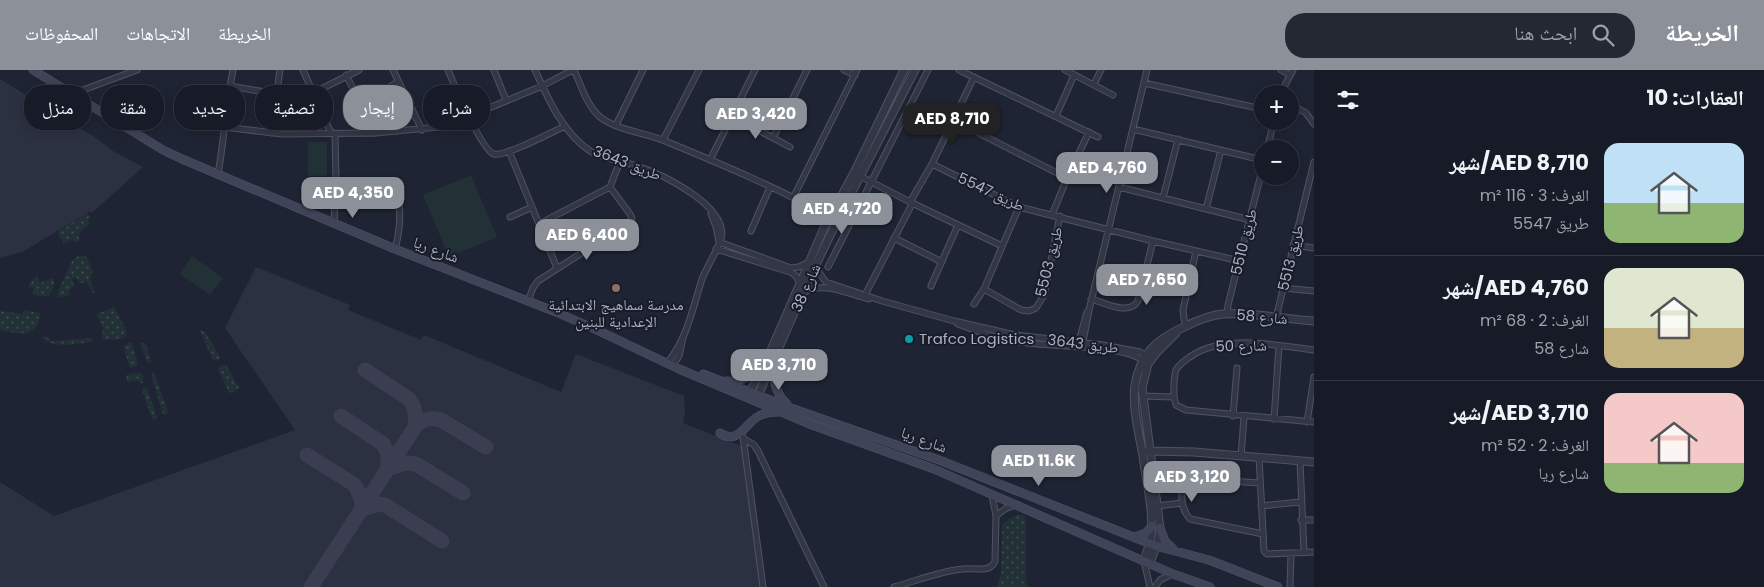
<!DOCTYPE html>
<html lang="ar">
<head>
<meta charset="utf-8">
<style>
	:root { --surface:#171b27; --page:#242833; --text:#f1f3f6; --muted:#9ea1a7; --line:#363944; --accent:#8c9099 }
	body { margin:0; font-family:Poppins,"Noto Naskh Arabic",sans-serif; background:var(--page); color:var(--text); direction:rtl; height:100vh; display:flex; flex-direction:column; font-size:19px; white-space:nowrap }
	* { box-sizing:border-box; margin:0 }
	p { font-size:16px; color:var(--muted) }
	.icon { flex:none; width:28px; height:28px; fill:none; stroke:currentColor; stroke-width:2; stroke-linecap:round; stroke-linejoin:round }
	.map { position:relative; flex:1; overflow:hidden; direction:ltr }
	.side { display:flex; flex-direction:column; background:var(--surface); width:450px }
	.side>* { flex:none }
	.top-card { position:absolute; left:15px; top:15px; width:475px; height:45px; direction:rtl; display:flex; gap:10px }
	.buttons { position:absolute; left:1254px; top:15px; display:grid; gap:10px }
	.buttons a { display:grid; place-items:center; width:45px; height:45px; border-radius:50%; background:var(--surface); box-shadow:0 2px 12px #0003,0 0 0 1px var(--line); font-size:25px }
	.price { position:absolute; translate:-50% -42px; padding:0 11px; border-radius:10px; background:var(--accent); color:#fff; font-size:16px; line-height:32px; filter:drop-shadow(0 1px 2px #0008) }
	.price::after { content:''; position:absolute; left:50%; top:30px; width:15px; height:11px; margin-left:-8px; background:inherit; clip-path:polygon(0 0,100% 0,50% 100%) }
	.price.selected { background:#222; color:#fff }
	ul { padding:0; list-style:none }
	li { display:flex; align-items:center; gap:15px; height:125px; padding:0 20px }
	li+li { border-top:1px solid var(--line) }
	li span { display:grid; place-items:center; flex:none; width:140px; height:100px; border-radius:15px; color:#555 }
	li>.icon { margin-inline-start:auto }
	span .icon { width:60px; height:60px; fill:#fffc; stroke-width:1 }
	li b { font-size:21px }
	h2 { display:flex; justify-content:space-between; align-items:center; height:60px; padding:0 20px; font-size:21px }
	.chip { padding:0 18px; border-radius:20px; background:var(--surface); box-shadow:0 2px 12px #0003,0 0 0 1px var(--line); font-size:18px; line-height:45px }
	.chip.selected { background:var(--accent); color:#fff }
	header { display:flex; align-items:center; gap:30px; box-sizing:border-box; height:70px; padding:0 25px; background:var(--accent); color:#fff }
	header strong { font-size:24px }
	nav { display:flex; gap:28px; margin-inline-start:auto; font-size:18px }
	.search { width:350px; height:45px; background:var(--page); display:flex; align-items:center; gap:12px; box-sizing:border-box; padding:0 18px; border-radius:20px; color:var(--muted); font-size:19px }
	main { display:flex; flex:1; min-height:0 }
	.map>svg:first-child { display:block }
</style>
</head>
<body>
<header>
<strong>الخريطة</strong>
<div class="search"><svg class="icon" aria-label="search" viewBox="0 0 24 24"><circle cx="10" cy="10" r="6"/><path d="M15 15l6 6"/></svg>ابحث هنا</div>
<nav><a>الخريطة</a><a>الاتجاهات</a><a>المحفوظات</a></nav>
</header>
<main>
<section class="side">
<h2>العقارات: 10<svg class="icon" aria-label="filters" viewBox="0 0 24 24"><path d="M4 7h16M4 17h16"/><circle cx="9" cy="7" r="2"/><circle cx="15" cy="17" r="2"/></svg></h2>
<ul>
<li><span style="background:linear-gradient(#bfe0f5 60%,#8fb573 0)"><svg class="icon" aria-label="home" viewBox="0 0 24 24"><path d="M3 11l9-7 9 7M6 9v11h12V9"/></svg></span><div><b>AED 8,710/شهر</b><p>الغرف: 3 · 116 m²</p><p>طريق 5547</p></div></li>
<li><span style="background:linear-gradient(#dfe7d0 60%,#c2b280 0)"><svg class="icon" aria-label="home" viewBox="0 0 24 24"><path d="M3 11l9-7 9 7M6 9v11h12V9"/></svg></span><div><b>AED 4,760/شهر</b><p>الغرف: 2 · 68 m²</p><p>شارع 58</p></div></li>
<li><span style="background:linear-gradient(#f6c9c9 70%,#8fb573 0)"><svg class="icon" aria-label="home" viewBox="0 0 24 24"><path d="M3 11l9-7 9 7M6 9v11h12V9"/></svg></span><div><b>AED 3,710/شهر</b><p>الغرف: 2 · 52 m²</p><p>شارع ريا</p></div></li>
</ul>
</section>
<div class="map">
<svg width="1314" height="517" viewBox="0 0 1314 517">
	<defs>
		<pattern id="grass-dots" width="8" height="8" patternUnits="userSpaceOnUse" patternTransform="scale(1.25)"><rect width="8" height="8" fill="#213136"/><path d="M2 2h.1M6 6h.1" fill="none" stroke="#3f4c51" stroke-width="1.8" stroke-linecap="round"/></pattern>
	</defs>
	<rect width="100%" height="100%" fill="#1f2434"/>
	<path fill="#2c3142" d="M 0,9 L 96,68 L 113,81 L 143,97 L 93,142 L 89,142 L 22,182 L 0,188 Z
		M 256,197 L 350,235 L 348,240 L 421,270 L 424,265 L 561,322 L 576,284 L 684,326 L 685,344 L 683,353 L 744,377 L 760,517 L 0,517 L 0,412 L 54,446 L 295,360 L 225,258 Z"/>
	<path fill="url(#grass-dots)" d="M 86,144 L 91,146 L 88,150 L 90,154 L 80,162 L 79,167 L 80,169 L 78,173 L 71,170 L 64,174 L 57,162 Z
		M 78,186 L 86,186 L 93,201 C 88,210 92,214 95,223 L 93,223 L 86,211 L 80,214 L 76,207 L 71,210 L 75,216 L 70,219 L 68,226 L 58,227 L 57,223 L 72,191 Z
		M 37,207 L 40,213 L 52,208 L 55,213 L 49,226 L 39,226 L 33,224 L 34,218 L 28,217 L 32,210 Z
		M 114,237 L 126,260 L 127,266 L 120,269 L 102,270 L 103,258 L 97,244 Z
		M 24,240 L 40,243 C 39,269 18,264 0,260 L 0,241 L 23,244 Z
		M 199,259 L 205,262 L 221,288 L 216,291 L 213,290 Z
		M 44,266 L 50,269 L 51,271 L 90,268 L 93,271 C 79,275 52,278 42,268 Z
		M 130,272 L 132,273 L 138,295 L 130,298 L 123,276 Z
		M 142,273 L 146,274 L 151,290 L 150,293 L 147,292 L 141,276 Z
		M 226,295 L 239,317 L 238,319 L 230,323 L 229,323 L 218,299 L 220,296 Z
		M 136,303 L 140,303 L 143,306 L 143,313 L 140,313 L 137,310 L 127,312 L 126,305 Z
		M 152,303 L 155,304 L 168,342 L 166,345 L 163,344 L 151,306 Z
		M 144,317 L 147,318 L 157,347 L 155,350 L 152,349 L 142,319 Z
		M 1019,444 L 1026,446 L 1026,507 L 1028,517 L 997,517 L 1001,503 L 1002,455 L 1010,448 Z"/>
	<path fill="#213136" d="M 308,72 L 327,72 L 327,106 L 308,106 Z
		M 471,105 L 497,167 L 449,187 L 423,125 Z
		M 192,186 L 223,208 L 210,225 L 180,204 Z"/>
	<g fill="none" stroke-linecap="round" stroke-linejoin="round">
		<path stroke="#3a3e50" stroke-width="15" d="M 341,346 L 383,374 C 389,383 388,389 388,399 L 405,393 L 416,394 L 463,423
			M 415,357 C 423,349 430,347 441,350 L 486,377
			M 307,385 L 355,415 L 362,430 L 362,439
			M 362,439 L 379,434 L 385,435 L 442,471
			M 311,517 L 415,357 C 416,346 416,338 409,329 L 365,300"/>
		<g stroke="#4f5363" stroke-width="7">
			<path id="minor" d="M 303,0 L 331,63
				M 393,0 L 422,60
				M 448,0 C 454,14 482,81 494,84 C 505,87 552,62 565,56
				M 494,0 L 506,30
				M 535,0 C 548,29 563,63 590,81 C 604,89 622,91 637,96 C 662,104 722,133 722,164 C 722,173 706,198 702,209 C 693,237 687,270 667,293
				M 574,0 C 581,15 587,36 600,47 C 618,61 644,62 665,71 C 721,94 778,118 832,148
				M 844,0 L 855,5
				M 959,0 L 1098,67
				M 1065,0 L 1113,25
				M 1281,0 L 1290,5
				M 346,5 L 376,63
				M 1144,13 L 1262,39
				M 1094,14 L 1101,0
				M 1285,15 L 1293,0
				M 230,16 L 276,24
				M 313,23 L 359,0
				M 72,24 L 137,0
				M 360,33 L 398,12
				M 1290,34 L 1306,43 L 1314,54
				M 732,46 L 790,77
				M 1056,46 L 1074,5
				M 953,50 L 1067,108
				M 616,55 L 643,0
				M 224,57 L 282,64 L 376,63 L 438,57 L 446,56 L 542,16 L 573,0
				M 1133,59 L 1262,90
				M 271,63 L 280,0
				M 773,68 L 807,0
				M 663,70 L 699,0
				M 1267,79 L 1274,51
				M 509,81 L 557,198
				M 710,90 L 755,0
				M 932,94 L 1019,137 L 1153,171 L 1240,191
				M 218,104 C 224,70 226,35 233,0
				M 860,106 L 910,132 L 1002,176
				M 336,112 L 397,111 C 400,137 402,154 395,179
				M 1119,117 L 1250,150
				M 793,128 L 857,0
				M 1163,128 L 1178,69
				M 910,132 L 932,94 L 974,7
				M 1206,139 L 1221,80
				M 711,144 L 716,157 L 719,172
				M 1052,145 L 1067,108 L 1089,62
				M 510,147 L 532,137
				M 334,154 L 336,112 L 335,63
				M 539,154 L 610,117 L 620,91
				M 751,161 L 770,117
				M 894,168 L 942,192
				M 719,172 L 791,198 L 799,197 L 809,192
				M 1293,175 L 1314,178
				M 716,179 L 790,202 L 795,205 L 800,213
				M 816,194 L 820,204 L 826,212 L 882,231 L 954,251 L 1015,265 L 1103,275 L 1140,282 L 1149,287
				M 828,197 L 928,0
				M 931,216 L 958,155
				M 1283,218 L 1314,221
				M 984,219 L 1021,240 L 1029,241 L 1036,238 L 1044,225 L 1060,146
				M 803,223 C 822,210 849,224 869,229
				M 865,225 L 912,134
				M 1091,229 C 1105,233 1129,246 1138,231 L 1153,171
				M 528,231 L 533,218 L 538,211 L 630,152 L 632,148 L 630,144 L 610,117
				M 974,234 L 984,219 L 1019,137
				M 1227,244 L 1228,235 L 1262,100
				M 1276,248 L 1314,92
				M 958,254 C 978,262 1007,271 1028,273 C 1057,277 1123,275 1144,291
				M 1186,256 L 1184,249 L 1183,240 L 1196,181
				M 1078,275 L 1087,242
				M 1082,277 L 1089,240 L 1147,0
				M 673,295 L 679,286 L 683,268
				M 1142,326 L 1174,327 C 1174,319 1173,309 1176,300 C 1178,296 1183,292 1187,289 C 1219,263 1275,275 1314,280
				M 1174,327 L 1176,335 L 1186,340 L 1314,352
				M 1233,346 L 1237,298
				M 1274,349 L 1279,276
				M 1307,352 L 1314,307
				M 743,367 L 763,517
				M 744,369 L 754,375 L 758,381 L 824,517
				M 1241,386 L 1244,347
				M 1259,387 L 1264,481 L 1267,484 L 1314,482
				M 1300,391 L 1304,482
				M 1260,413 L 1198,409 L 1186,411 C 1179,423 1181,439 1190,449 L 1263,464
				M 1157,436 L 1182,433
				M 1261,436 L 1300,432
				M 996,446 L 1005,439 L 1015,435
				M 1301,450 L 1314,450
				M 1144,491 L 1150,517
				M 894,517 C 916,511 940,501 963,499 C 974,497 990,504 995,491 L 996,446 L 992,425
				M 1155,517 L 1160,510 L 1172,504
				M 1290,517 L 1291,483"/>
		</g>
		<g stroke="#4f5363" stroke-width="9">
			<path id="tertiary" d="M 748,326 L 769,285 L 824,158 L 854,103 L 904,0
				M 756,330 L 808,211 L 837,151 L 915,0
				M 1147,381 L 1194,382 L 1314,392
				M 1144,491 C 1147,482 1150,474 1151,465 C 1154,439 1146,412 1143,386 C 1139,363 1132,338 1135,315 C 1140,284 1157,269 1184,257 C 1196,251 1209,245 1223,244 C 1253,242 1284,249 1314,251
				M 1150,493 L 1158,471 L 1160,458 L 1142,318 L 1148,294 L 1157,282 L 1176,263"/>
		</g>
		<g stroke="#4f5363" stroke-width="9">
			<path id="secondary" d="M 33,0 L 163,80 L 182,89 L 395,179 L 556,242 L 597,260 L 679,299 L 812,355 L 934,399 L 1173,504 L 1210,517
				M 774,291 C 773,309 774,322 787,334
				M 703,304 L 791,338 L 939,390 L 1156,476 L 1209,490 L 1278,517
				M 726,311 C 747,313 757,300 769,285
				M 720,363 C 738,376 746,352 759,346 C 765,342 772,342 778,342
				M 1160,458 L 1165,471 L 1174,480
				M 1135,467 L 1146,463 L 1152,456"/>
		</g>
		<use href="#minor" stroke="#323645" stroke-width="5"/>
		<use href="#tertiary" stroke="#323645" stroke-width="7"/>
		<use href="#secondary" stroke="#404458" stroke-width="8"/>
	</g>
	<circle fill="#8d6e63" stroke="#181c29" stroke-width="2" cx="616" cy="218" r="5"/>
	<circle fill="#0f9aa8" stroke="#181c29" stroke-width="2" cx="909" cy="269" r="5"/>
	<g text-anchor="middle" stroke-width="4" stroke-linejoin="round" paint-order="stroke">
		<g font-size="15" fill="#abb0c3" stroke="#181c29">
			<text transform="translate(627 93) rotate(21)" y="5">طريق 3643</text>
			<text transform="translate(991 122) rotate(25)" y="5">طريق 5547</text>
			<text transform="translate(1244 172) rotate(-76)" y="5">طريق 5510</text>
			<text transform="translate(436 180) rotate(21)" y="5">شارع ريا</text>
			<text transform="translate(1291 188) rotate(-76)" y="5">طريق 5513</text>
			<text transform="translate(1049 192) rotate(-76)" y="5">طريق 5503</text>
			<text transform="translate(806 218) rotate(-66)" y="5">شارع 38</text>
			<text transform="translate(1262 247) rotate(5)" y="5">شارع 58</text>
			<text transform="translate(1083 274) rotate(7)" y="5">طريق 3643</text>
			<text transform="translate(1241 276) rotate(-1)" y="5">شارع 50</text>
			<text transform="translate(924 370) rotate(20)" y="5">شارع ريا</text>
		</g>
		<g font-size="15" fill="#abb0c3" stroke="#181c29">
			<text x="616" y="240">مدرسة سماهيج الابتدائية<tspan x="616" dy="17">الإعدادية للبنين</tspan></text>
			<text x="919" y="274" text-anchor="start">Trafco Logistics</text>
		</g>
	</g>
</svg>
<div class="buttons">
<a>+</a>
<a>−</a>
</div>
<b class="price" style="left:756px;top:70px">AED 3,420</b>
<b class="price selected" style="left:952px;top:75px">AED 8,710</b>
<b class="price" style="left:1107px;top:124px">AED 4,760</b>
<b class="price" style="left:353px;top:149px">AED 4,350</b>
<b class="price" style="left:842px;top:165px">AED 4,720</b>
<b class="price" style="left:587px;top:191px">AED 6,400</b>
<b class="price" style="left:1147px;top:236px">AED 7,650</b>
<b class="price" style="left:779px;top:321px">AED 3,710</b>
<b class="price" style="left:1039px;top:417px">AED 11.6K</b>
<b class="price" style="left:1192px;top:433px">AED 3,120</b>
<div class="top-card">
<a class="chip">شراء</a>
<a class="chip selected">إيجار</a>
<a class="chip">تصفية</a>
<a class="chip">جديد</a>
<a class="chip">شقة</a>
<a class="chip">منزل</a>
</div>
</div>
</main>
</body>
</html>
